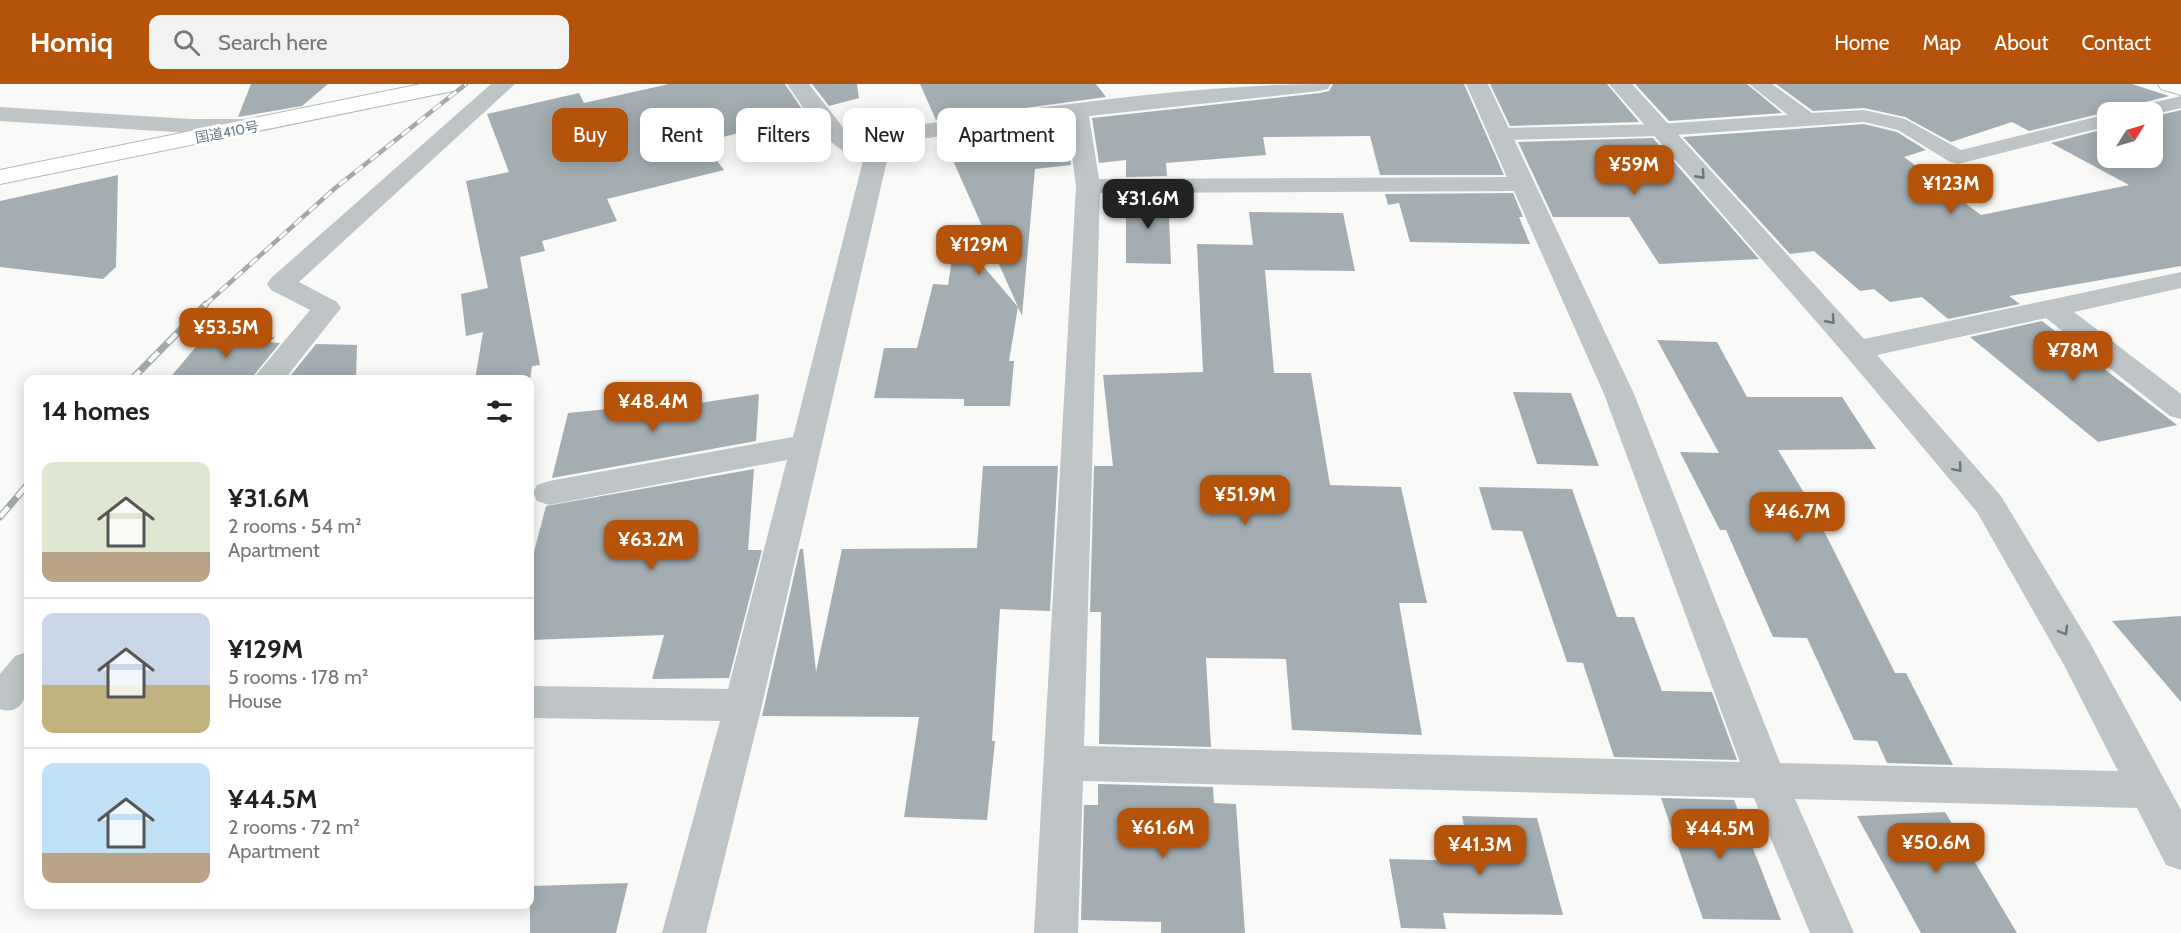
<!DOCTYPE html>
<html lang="en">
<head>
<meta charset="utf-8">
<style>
	:root { --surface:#fff; --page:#f2f2f2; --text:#222; --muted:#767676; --line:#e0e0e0; --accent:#b45309 }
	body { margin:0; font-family:Cabin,"Noto Sans JP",sans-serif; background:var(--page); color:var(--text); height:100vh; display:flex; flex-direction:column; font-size:22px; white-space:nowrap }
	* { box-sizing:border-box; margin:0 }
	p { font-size:20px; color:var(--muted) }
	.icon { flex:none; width:33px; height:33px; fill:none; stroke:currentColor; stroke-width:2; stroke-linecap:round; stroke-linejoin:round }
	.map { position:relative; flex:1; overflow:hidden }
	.sheet { position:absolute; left:24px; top:291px; width:510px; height:534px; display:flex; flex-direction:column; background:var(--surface); border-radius:12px; box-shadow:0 3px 15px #0003 }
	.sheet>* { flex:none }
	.banner { position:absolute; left:552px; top:24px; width:570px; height:54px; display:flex; gap:12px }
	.needle { width:39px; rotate:53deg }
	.controls { position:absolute; left:2097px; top:18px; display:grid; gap:12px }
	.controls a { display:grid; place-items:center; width:66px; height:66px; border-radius:12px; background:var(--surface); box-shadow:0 3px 15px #0003; font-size:30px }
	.price { position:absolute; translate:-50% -51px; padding:0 14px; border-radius:12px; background:var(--accent); color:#fff; font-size:20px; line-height:39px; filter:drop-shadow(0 2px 3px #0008) }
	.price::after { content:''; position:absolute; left:50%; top:36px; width:18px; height:14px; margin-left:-9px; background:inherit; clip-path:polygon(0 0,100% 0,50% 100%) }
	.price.current { background:#222; color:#fff }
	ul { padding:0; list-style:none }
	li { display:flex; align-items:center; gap:18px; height:150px; padding:0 18px }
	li+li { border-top:2px solid var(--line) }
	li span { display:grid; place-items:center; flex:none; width:168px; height:120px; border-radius:12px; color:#555 }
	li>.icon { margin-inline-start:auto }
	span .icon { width:72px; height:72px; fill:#fffc; stroke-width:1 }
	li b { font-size:26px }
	h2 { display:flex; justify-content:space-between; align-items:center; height:72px; padding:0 18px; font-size:26px }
	.tag { padding:0 21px; border-radius:12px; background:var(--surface); box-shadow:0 3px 15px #0003; font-size:21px; line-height:54px }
	.tag.current { background:var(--accent); color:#fff }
	header { display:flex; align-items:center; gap:36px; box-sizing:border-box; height:84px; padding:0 30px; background:var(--accent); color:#fff }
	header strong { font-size:28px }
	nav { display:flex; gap:33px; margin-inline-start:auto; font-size:21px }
	.search { width:420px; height:54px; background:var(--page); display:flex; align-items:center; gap:15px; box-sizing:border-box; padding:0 21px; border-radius:12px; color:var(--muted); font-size:22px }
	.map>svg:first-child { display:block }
</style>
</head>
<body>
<header>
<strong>Homiq</strong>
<div class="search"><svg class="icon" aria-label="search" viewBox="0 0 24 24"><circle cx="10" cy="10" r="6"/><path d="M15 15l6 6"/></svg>Search here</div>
<nav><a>Home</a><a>Map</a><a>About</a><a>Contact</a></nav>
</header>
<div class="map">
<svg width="2181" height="849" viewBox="0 0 2181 849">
	<rect width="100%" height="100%" fill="#f9f9f8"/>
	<path fill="#a4aeb2" d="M 251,0 L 328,0 L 302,22 L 238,33 Z
		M 669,0 L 785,0 L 804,28 L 784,33 L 787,37 L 703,58 L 724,86 L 607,115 L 617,137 L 542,157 L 545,167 L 520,173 L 540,281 L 532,282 L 530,296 L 475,296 L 483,248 L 466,252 L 461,210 L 488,204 L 466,97 L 509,88 L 487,30 L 579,9 L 584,19 Z
		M 812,0 L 857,0 L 859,14 L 829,22 Z
		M 920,0 L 1096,0 L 1106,13 L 936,36 Z
		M 1333,0 L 1464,0 L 1504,91 L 1380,91 L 1370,52 L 1263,53 L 1266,71 L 1166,79 L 1167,92 L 1126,93 L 1126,76 L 1099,79 L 1092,34 L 1320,9 L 1329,7 Z
		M 1490,0 L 1607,0 L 1639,38 L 1510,42 Z
		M 1635,0 L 1747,0 L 1782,29 L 1669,37 Z
		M 1776,0 L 2132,0 L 2169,12 L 2130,22 L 2126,28 L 2107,28 L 2029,47 L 2012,38 L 1951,58 L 1905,33 L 1864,24 L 1813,27 Z
		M 2181,26 L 2181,182 L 2009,212 L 2020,220 L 1948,235 L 1922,213 L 1890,218 L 1874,205 L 1860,207 L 1814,167 L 1790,170 L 1683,53 L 1864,40 L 1897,48 L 1926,66 L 1904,73 L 1981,131 L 2129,101 L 2051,59 L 2108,44 L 2108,74 L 2152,74 L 2152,33 Z
		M 1065,38 L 1071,81 L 1035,85 L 1022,232 L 1018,223 L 1009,277 L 1014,277 L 1010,322 L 964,322 L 964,315 L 874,314 L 884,264 L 917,264 L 933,200 L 948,201 L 956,150 L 1018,223 L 943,54 Z
		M 1653,54 L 1759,175 L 1659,180 L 1629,133 L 1553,133 L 1518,58 Z
		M 118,91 L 116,183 L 103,195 L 0,183 L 0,117 Z
		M 1513,109 L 1523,133 L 1519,133 L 1530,160 L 1410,158 L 1399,119 L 1388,121 L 1385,110 Z
		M 1126,111 L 1168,111 L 1171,180 L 1126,179 Z
		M 1249,128 L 1343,129 L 1355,187 L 1265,186 L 1274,289 L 1311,289 L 1330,401 L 1401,403 L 1427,519 L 1399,519 L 1422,651 L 1292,646 L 1286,575 L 1206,574 L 1211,663 L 1099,660 L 1101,528 L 1090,528 L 1094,382 L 1113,382 L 1103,291 L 1203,288 L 1197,160 L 1253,161 Z
		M 2042,237 L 2177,341 L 2098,358 L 1970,253 Z
		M 205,252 L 275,253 L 270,258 L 280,259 L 250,296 L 168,296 Z
		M 1657,256 L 1717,258 L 1747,313 L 1842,313 L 1876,365 L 1778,366 L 1826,445 L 1823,445 L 1895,589 L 1906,589 L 1953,681 L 1887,679 L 1877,657 L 1854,656 L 1807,554 L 1773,553 L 1726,446 L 1720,446 L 1680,368 L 1719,369 Z
		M 316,260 L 357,261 L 356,296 L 287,296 Z
		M 1513,308 L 1571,309 L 1599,382 L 1537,380 Z
		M 759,310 L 756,357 L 552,394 L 568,329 L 628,323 L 627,327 L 673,320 L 673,323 Z
		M 983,382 L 1058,382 L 1050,527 L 1000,525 L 992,657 L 995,657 L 987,736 L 904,733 L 919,633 L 762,632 L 800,465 L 803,465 L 816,588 L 842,465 L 977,464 Z
		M 754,385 L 748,466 L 762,466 L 729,594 L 652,595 L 664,551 L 530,556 L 530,483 L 546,422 Z
		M 1479,403 L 1572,405 L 1617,533 L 1634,533 L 1662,607 L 1712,608 L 1737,676 L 1614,673 L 1583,579 L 1567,578 L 1522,447 L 1492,446 Z
		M 2181,532 L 2181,618 L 2112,537 Z
		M 1098,700 L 1213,703 L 1214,719 L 1236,720 L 1245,849 L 1161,849 L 1161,838 L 1081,836 L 1084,721 L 1098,721 Z
		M 1661,714 L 1734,716 L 1781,836 L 1703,835 Z
		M 1945,728 L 2017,849 L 1921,849 L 1857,732 Z
		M 1462,732 L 1537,734 L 1563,831 L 1443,829 L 1446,845 L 1401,844 L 1389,775 L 1471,777 Z
		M 628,799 L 616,849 L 530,849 L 530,802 Z"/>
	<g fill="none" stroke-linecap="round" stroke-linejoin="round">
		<g stroke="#b3b8ba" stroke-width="2">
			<path id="highway" d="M 421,0 L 464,0 L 461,5 L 453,7 L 0,100 L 0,86 Z
				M 2158,0 L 2181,0 L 2181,11 L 2161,5 Z"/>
		</g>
		<path fill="#bfc4c7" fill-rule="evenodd" d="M 1749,0 L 1772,0 L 1812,29 L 1864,26 L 1905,35 L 1961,66 L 2108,30 L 2108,42 L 1958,80 L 1950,78 L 1898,46 L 1864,38 L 1661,52 L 1502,56 L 1495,54 L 1491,50 L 1495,46 L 1502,44 L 1661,40 L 1788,31 Z
			M 2181,12 L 2181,24 L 2152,31 L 2152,28 L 2128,28 L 2131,24 Z"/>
		<path fill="#bfc4c7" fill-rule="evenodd" d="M 491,0 L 515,0 L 299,198 L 337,218 L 341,224 L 284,296 L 252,296 L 310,226 L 271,206 L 267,200 L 271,194 Z
			M 787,0 L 809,0 L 845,46 L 855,53 L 881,46 C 1030,26 1181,0 1331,0 L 1328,5 L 1320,7 L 1089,32 L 1099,95 L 1507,93 L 1466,0 L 1488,0 L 1634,310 L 1780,679 L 2118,687 L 2064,581 L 1977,428 L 1847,273 L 1609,0 L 1632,0 L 1864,255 L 2181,188 L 2181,204 L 2074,228 L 2181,310 L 2181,335 L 2170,332 L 2046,234 L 1877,271 L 2001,412 L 2090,559 L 2181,726 L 2181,786 L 2166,781 L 2137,724 L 1795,715 L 1854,849 L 1810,849 L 1754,714 L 1083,697 L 1078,849 L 1034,849 L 1076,102 L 1067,35 L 891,59 L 762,621 L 706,849 L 662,849 L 720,637 L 530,634 L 530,602 L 728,605 L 787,376 L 549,421 L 537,417 L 533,409 L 537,401 L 549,397 L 793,353 L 866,65 C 862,66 857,69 852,69 C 831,69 798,16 787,0 ZM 1514,107 L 1604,310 L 1740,678 L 1084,662 L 1100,109 Z
			M 0,23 L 190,35 L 254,35 L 262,37 L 266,42 L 262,47 L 254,49 L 190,49 L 0,37 Z
			M 28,568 C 30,585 32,636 0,625 L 0,590 L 15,572 Z"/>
		<use href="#highway" fill="#fff" fill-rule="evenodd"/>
		<g stroke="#a2a9ad" stroke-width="4.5">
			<path id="rail-far1" d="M 205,221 L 334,105 L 466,0"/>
		</g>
		<g stroke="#a2a9ad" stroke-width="7">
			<path id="rail" d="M 131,296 L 206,220
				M 0,433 L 28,400"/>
		</g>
		<use href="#rail-far1" stroke="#fff" stroke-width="3" stroke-dasharray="10" stroke-linecap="butt"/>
		<use href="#rail" stroke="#fff" stroke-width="4.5" stroke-dasharray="13" stroke-linecap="butt"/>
	</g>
	<defs><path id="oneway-chevron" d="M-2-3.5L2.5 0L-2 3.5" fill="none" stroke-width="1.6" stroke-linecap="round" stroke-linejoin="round" transform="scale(1.5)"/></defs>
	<g stroke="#67787f">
		<use href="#oneway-chevron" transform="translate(1701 91) rotate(48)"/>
		<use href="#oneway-chevron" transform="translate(1831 236) rotate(48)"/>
		<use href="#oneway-chevron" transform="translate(1958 384) rotate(49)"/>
		<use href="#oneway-chevron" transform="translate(2064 547) rotate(60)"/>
	</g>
	<g text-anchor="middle" stroke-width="6" stroke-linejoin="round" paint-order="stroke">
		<g font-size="14" fill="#67787f" stroke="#fff">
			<text transform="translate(227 48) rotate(-11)" y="5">国道410号</text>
		</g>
	</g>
</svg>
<div class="controls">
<a><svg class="needle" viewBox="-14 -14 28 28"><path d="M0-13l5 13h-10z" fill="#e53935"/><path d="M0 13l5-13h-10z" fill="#767676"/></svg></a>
</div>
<b class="price" style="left:1634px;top:112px">¥59M</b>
<b class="price" style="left:1951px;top:131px">¥123M</b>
<b class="price current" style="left:1148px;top:146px">¥31.6M</b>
<b class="price" style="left:979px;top:192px">¥129M</b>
<b class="price" style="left:226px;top:275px">¥53.5M</b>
<b class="price" style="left:2073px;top:298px">¥78M</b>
<b class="price" style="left:653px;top:349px">¥48.4M</b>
<b class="price" style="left:1245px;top:442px">¥51.9M</b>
<b class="price" style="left:1797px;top:459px">¥46.7M</b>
<b class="price" style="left:651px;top:487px">¥63.2M</b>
<b class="price" style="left:1163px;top:775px">¥61.6M</b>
<b class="price" style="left:1720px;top:776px">¥44.5M</b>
<b class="price" style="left:1936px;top:790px">¥50.6M</b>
<b class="price" style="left:1480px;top:792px">¥41.3M</b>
<div class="banner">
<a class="tag current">Buy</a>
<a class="tag">Rent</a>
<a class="tag">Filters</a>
<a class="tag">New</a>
<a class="tag">Apartment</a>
</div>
<section class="sheet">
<h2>14 homes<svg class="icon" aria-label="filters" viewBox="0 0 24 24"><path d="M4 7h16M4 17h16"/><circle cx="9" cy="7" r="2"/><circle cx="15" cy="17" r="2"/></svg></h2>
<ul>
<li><span style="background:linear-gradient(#dfe7d0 75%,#b9a48a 0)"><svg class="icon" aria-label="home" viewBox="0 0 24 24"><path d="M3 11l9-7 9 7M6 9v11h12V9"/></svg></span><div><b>¥31.6M</b><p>2 rooms · 54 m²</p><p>Apartment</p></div></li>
<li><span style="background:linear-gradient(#c9d6e8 60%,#c2b280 0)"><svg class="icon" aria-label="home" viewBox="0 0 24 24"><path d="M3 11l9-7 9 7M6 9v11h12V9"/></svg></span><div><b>¥129M</b><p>5 rooms · 178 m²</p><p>House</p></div></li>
<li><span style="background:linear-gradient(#bfe0f5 75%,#b9a48a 0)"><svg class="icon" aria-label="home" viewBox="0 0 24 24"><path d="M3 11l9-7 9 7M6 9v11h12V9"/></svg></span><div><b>¥44.5M</b><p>2 rooms · 72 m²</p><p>Apartment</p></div></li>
</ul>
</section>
</div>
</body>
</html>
